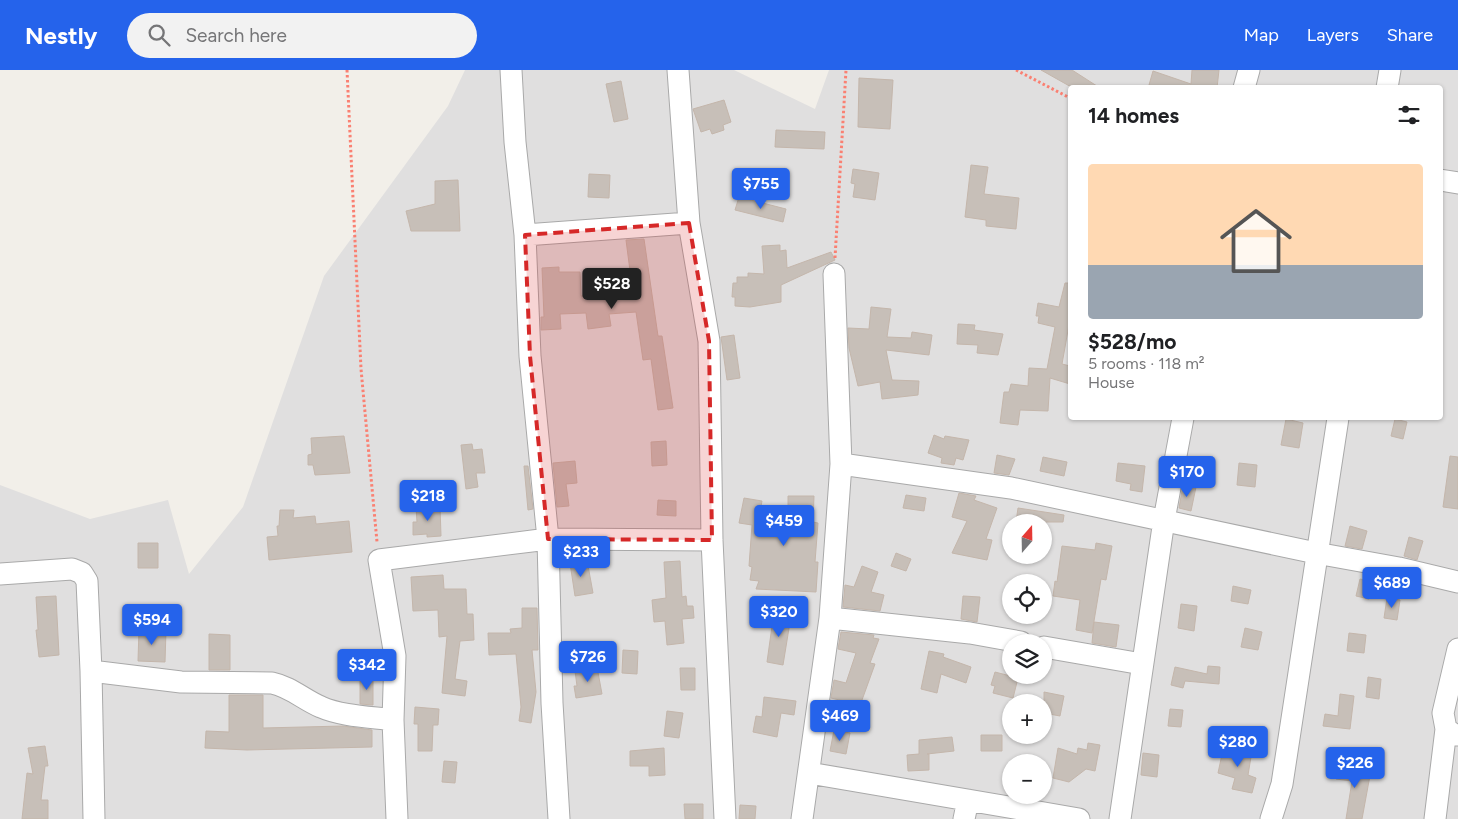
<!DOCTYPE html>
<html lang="en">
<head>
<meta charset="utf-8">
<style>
	:root { --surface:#fff; --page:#f2f2f2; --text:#202124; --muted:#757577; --accent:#2563eb }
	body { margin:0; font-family:Figtree,sans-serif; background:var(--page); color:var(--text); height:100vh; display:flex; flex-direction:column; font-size:19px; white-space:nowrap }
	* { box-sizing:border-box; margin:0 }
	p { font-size:16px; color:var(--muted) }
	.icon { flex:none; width:28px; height:28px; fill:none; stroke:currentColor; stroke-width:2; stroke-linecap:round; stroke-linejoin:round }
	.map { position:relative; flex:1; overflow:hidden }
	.details { position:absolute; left:1068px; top:15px; width:375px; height:335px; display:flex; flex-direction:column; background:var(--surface); border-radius:5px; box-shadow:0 1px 4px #0004 }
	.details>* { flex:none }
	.needle { width:32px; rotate:20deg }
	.controls { position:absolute; left:1002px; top:444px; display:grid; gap:10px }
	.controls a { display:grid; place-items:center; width:50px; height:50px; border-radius:50%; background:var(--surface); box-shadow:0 1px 4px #0004; font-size:25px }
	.price { position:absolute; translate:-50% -42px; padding:0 11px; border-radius:5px; background:var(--accent); color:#fff; font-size:16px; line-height:32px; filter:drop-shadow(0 1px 2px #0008) }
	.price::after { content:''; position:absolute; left:50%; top:30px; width:15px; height:11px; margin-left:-8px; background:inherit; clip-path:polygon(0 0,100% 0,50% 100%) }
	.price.current { background:#222; color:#fff }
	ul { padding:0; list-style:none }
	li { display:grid; align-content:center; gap:10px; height:265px; padding:0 20px }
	li span { display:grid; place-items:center; height:155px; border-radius:5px; color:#555 }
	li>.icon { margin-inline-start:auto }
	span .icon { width:90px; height:90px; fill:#fffc; stroke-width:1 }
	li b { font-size:21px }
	h2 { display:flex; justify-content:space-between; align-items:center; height:60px; padding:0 20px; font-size:21px }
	header { display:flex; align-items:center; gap:30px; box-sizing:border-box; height:70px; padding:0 25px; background:var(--accent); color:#fff }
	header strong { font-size:24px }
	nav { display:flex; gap:28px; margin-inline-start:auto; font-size:18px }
	.search { width:350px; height:45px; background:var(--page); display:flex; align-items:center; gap:12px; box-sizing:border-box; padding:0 18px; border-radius:28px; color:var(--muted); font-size:19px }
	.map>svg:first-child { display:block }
</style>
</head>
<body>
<header>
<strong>Nestly</strong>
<div class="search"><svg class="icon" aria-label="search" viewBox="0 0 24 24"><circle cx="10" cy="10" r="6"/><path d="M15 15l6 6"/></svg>Search here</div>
<nav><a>Map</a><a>Layers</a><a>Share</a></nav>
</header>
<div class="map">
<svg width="1458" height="749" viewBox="0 0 1458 749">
	<rect width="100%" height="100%" fill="#f2efe9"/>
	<path fill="#e0dfdf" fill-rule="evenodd" d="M 465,0 L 734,0 L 815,39 L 829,0 L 1458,0 L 1458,749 L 0,749 L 0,415 L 90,449 L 168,430 L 189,504 L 243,437 L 324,206 L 448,36 ZM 1070,18 L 1440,18 L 1440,348 L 1070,348 ZM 1011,452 L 1044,452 L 1044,485 L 1011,485 ZM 1011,512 L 1044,512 L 1044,545 L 1011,545 ZM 1011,572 L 1044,572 L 1044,605 L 1011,605 ZM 1011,632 L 1044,632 L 1044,665 L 1011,665 ZM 1011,692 L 1044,692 L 1044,725 L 1011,725 Z"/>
	<path fill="#c7bfb8" stroke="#c4b6ab" d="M 1041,0 L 1072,0 L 1100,18 L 1073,18 Z
		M 1192,0 L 1219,0 L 1217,18 L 1156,18 L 1149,15 L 1153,1 L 1191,14 Z
		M 859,8 L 893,10 L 890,59 L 858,57 Z
		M 621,11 L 628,49 L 614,52 L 606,14 Z
		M 724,30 L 731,52 L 723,55 L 724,60 L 712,64 L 710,59 L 701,62 L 693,39 Z
		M 776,60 L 825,62 L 824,79 L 775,77 Z
		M 971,95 L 988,97 L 984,124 L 1019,128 L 1016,159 L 986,156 L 986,150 L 965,147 Z
		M 853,99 L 879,103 L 875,130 L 853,127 L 855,114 L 851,113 Z
		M 589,104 L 610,105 L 609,128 L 588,127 Z
		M 458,110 L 460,161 L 411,161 L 406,141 L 435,134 L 435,111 Z
		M 739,127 L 786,139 L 783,152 L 735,140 Z
		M 644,169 L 658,266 L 662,266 L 673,338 L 658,340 L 651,289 L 643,290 L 636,242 L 609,244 L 611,256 L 588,259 L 586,243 L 560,244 L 561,259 L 541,260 L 541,247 L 544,247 L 542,198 L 559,197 L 559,202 L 580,202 L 581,226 L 611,223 L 610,218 L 632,216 L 626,170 Z
		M 780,175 L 780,181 L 786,180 L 787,198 L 831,182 L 835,190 L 781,215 L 781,232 L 750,237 L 735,236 L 735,227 L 732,227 L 733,213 L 737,213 L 737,207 L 748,207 L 748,203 L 764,204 L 762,176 Z
		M 1065,213 L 1070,213 L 1070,249 L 1062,294 L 1070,296 L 1070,314 L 1050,308 L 1048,341 L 1020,340 L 1018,355 L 1000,353 L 1004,322 L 1009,322 L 1011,314 L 1028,316 L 1029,298 L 1047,299 L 1055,257 L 1038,253 L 1039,246 L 1036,246 L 1038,233 L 1059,237 Z
		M 871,237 L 891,239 L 887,267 L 911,268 L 912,262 L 932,265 L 929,285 L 886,280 L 892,310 L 919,311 L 918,325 L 882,329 L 880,312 L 858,316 L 849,278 L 848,258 L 869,259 Z
		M 958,254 L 975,255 L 974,260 L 1003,264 L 998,285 L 977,283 L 978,275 L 957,274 Z
		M 734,265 L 740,308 L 727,310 L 721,267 Z
		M 1286,349 L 1303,353 L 1299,378 L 1281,375 Z
		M 1395,349 L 1407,352 L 1403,369 L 1391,366 Z
		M 934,365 L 944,369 L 945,366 L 969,370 L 963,390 L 956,388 L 954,395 L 941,393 L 942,388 L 928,383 Z
		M 344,366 L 350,403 L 315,405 L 313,395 L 308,395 L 308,385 L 312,384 L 311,368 Z
		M 666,371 L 667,395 L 652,396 L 651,372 Z
		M 472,374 L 473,380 L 482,379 L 485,403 L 476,403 L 478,417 L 466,419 L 461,375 Z
		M 997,385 L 1015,389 L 1009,405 L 994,403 Z
		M 1450,386 L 1458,387 L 1458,439 L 1443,437 Z
		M 1043,387 L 1067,392 L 1064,406 L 1040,401 Z
		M 575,391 L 577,413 L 566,414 L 569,436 L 557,437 L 553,393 Z
		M 1118,393 L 1145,396 L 1142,422 L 1130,420 L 1131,414 L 1116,411 Z
		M 1239,393 L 1257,395 L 1255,417 L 1237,415 Z
		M 524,396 L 528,396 L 533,439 L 528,440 Z
		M 1183,415 L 1196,417 L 1191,441 L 1179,438 Z
		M 959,423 L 976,426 L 974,430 L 997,438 L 986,469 L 992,470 L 987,490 L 952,483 L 967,451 L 952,447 Z
		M 906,425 L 926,428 L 924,441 L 903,438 Z
		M 788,426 L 814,426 L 813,452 L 818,453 L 815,492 L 818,492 L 816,522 L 756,519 L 759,511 L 750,510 L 752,497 L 749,496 L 752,455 L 739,453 L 744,428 L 762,431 L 758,453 L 788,454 Z
		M 658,430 L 676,431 L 676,446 L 657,445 Z
		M 440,436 L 441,466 L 427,467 L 427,464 L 413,465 L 413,452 L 417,452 L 416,437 Z
		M 1018,438 L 1064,445 L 1063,452 L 1016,452 Z
		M 280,440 L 294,440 L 293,448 L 315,446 L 316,454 L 349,451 L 352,482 L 269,490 L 267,467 L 278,466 L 277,456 L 279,456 Z
		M 1350,456 L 1367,461 L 1362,479 L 1345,476 Z
		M 1409,467 L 1423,471 L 1417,490 L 1404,486 Z
		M 138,473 L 158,473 L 158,498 L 138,498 Z
		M 1096,473 L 1112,476 L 1106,510 L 1101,509 L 1092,563 L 1076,560 L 1080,530 L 1053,526 L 1055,511 L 1057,512 L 1062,476 L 1095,480 Z
		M 896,483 L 911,489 L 906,501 L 891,496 Z
		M 587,490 L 593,523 L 575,526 L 570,493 Z
		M 680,491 L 682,527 L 686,526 L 687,536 L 693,536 L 694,548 L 682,549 L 684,573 L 667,575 L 665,551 L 654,552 L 652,530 L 666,528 L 664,492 Z
		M 862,496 L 878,502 L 871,522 L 884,525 L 880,541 L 843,537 L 845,515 L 854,517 Z
		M 443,505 L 444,519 L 466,519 L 467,544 L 473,544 L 474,570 L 460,571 L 455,609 L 467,611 L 465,626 L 442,623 L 447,566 L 439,567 L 438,540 L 413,541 L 411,507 Z
		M 1360,509 L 1373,512 L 1369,529 L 1356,526 Z
		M 1233,516 L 1251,520 L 1248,534 L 1231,531 Z
		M 56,526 L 59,585 L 39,587 L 36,560 L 38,560 L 36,527 Z
		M 963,526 L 980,527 L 977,552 L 961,549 Z
		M 1387,528 L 1400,530 L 1397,550 L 1384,548 Z
		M 1181,534 L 1197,536 L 1194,561 L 1178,558 Z
		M 522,538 L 537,538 L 538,580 L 532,580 L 536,622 L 531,653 L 519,651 L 521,637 L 516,584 L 489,585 L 488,563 L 511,563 L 510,559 L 522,558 Z
		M 774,542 L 791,546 L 783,595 L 767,592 Z
		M 1094,552 L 1119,555 L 1116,577 L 1092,573 Z
		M 1245,558 L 1262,562 L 1258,580 L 1241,577 Z
		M 139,559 L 166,560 L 165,592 L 138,591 Z
		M 841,562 L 874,565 L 873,568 L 879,569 L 870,593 L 875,594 L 862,630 L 862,636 L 847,635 L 848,632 L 831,628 L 834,610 L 846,613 L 856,583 L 838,579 Z
		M 1349,563 L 1366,565 L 1364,583 L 1347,581 Z
		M 209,564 L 230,565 L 230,600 L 209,600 Z
		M 623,580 L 638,581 L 637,604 L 622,603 Z
		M 929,581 L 944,584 L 943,587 L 971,597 L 966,613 L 941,604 L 937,623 L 921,619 Z
		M 1208,596 L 1220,597 L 1219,614 L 1185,611 L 1183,618 L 1171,615 L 1175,597 L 1207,604 Z
		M 597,597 L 602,624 L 576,628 L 574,616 L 577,616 L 575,601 Z
		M 680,598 L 695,598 L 695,620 L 681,620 Z
		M 995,602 L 1018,608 L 1013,628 L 993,623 L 995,616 L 991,615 Z
		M 360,607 L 373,607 L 373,635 L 360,634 Z
		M 1368,607 L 1381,609 L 1379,629 L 1366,627 Z
		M 1044,622 L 1064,626 L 1060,646 L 1044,643 Z
		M 1340,624 L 1354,626 L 1350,659 L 1323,656 L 1325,644 L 1338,646 Z
		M 229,625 L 263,625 L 263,658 L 343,656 L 372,660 L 372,677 L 247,680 L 205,678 L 206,661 L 229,662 Z
		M 764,627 L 796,631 L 794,645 L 781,643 L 777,667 L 753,662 L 756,646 L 762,647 Z
		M 415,637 L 439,639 L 438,655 L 433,655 L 432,681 L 418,681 L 418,654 L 414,654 Z
		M 1170,639 L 1183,640 L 1181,657 L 1168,656 Z
		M 667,641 L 683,643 L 679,668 L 664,666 Z
		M 834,660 L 850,663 L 846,684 L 830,681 Z
		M 981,665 L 1002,665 L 1002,681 L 981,681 Z
		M 952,667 L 954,681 L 927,684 L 929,684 L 929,700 L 908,701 L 907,685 L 919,684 L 919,670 Z
		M 1088,673 L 1100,675 L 1095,701 L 1086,699 L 1069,712 L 1053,708 L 1058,678 L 1077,684 L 1078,678 L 1087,680 Z
		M 1224,675 L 1252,681 L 1248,705 L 1256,708 L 1252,723 L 1232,719 L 1235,708 L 1218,703 Z
		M 45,676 L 48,696 L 45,696 L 41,730 L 48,730 L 48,749 L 22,749 L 27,703 L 33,704 L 28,678 Z
		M 664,678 L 665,705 L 649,706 L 649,696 L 630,696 L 630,681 Z
		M 1143,683 L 1159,685 L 1157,707 L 1141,705 Z
		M 444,691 L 457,692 L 455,713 L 442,712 Z
		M 1338,694 L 1371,700 L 1362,749 L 1346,749 L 1352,711 L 1336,709 Z
		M 684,734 L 703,734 L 703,749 L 685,749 Z
		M 740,735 L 756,736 L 755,749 L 739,749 Z"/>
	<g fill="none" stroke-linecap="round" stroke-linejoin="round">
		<g stroke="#a9a9a9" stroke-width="23">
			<path id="minor" d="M 511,0 L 515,72 L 525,165 L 530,286 L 548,469 L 552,633 L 559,749
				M 678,0 L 689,153 L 709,271 L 712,470 L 725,749
				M 1244,18 L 1249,0
				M 1387,18 L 1390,0
				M 1440,110 L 1458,113
				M 525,165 L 689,153
				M 841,394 L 1011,418 L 1316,483 L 1399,498 L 1458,512
				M 0,504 L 72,499 L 82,503 L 87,511 L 91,601 L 94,749
				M 830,548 L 970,563 L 1021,572
				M 1044,577 L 1142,594
				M 1458,579 L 1443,643 L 1446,659 L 1455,665 L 1458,665
				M 91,601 L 181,612 L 272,613 C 291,617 304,630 321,637 C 341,646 371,647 393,650
				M 809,703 L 1079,749
				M 397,749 L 393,650 L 395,586 L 379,490 L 548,469 L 712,470
				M 802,749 L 830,548 L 841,394 L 834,204
				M 964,749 L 968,730
				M 1120,749 L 1164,450 L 1183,348
				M 1271,749 L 1282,714 L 1338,348
				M 1435,749 L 1446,659"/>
		</g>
		<path stroke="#fa8072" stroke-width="3" stroke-dasharray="2.5 2.5" stroke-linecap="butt" d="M 347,0 L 361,299 L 377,472
			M 1016,0 L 1070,28
			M 835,188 L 846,0"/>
		<use href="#minor" stroke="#fff" stroke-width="21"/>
	</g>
	<path fill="#d62828" fill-opacity="0.2" stroke="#d62828" stroke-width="4" stroke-dasharray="10 6" stroke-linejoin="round" d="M 689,153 L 709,271 L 712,470 L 548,469 L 530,286 L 525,165 Z"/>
</svg>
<div class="controls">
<a><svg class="needle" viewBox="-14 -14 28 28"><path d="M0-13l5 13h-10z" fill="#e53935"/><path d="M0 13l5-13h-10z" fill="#757577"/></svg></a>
<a><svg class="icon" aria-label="locate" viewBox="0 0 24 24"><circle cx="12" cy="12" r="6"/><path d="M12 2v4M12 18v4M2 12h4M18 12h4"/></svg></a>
<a><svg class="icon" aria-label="layers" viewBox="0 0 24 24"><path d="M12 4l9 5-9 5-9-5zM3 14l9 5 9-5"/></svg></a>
<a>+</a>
<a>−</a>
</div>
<b class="price" style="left:761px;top:140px">$755</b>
<b class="price current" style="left:612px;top:240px">$528</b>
<b class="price" style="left:1187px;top:428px">$170</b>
<b class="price" style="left:428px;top:452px">$218</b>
<b class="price" style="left:784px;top:477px">$459</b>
<b class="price" style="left:581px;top:508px">$233</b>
<b class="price" style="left:1392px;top:539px">$689</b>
<b class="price" style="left:779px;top:568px">$320</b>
<b class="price" style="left:152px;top:576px">$594</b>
<b class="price" style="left:588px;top:613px">$726</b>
<b class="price" style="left:367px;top:621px">$342</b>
<b class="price" style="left:840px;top:672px">$469</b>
<b class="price" style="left:1238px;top:698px">$280</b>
<b class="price" style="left:1355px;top:719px">$226</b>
<section class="details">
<h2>14 homes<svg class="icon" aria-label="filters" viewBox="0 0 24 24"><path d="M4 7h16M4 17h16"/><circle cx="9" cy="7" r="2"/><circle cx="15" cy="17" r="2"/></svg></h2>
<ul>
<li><span style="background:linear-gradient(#ffd9b3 65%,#9aa5b1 0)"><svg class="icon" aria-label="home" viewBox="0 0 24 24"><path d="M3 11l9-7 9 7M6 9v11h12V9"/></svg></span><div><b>$528/mo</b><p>5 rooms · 118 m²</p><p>House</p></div></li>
</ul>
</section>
</div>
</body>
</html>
